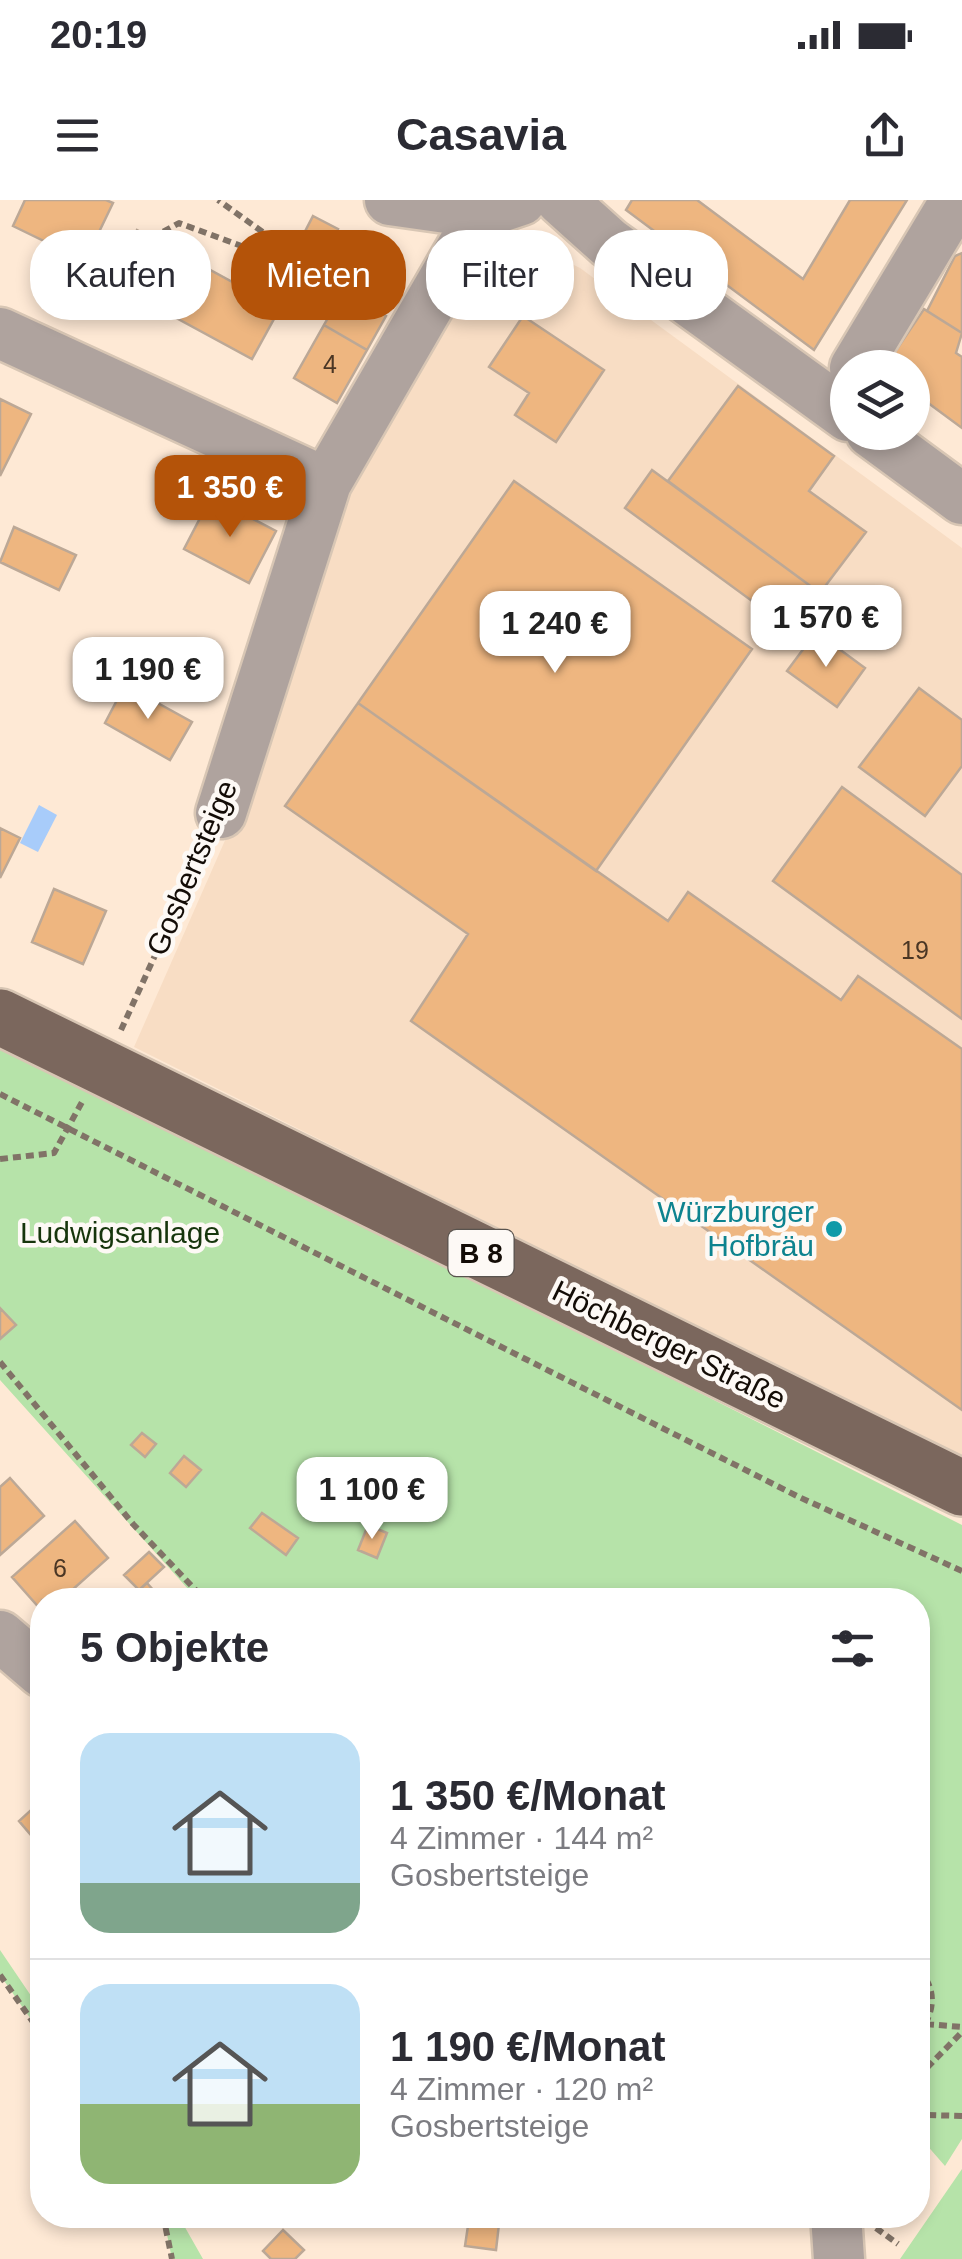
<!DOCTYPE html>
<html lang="de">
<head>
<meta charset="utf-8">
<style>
	:root { --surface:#fff; --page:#f2f2f3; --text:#2b2b33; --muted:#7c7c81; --line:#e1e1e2; --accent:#b45309 }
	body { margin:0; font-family:Arial,sans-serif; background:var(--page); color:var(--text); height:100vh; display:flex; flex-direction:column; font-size:38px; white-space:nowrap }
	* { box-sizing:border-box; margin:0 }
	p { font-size:32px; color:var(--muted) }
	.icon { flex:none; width:55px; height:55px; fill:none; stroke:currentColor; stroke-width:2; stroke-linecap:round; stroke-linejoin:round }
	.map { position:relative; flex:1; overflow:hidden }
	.drawer { position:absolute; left:30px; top:1388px; width:900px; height:640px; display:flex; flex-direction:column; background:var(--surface); border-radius:40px; box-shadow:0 5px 15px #0003 }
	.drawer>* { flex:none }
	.top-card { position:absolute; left:30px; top:30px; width:902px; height:90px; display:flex; gap:20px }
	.fabs { position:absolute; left:830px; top:150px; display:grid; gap:20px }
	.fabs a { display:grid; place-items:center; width:100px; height:100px; border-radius:50%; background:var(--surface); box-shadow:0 5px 15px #0003; font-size:50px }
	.price { position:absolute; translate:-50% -85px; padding:0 22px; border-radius:20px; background:#fff; color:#222; font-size:32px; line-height:65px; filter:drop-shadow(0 2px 5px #0008) }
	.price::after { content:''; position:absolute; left:50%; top:60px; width:30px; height:22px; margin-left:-15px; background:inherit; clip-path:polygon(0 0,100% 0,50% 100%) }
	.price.selected { background:var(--accent); color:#fff }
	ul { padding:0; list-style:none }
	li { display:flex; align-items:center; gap:30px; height:250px; padding:0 50px }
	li+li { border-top:2px solid var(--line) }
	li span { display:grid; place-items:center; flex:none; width:280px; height:200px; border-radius:30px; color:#555 }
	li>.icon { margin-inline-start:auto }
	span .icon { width:120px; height:120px; fill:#fffc; stroke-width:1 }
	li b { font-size:42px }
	h2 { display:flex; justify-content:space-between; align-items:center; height:120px; padding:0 50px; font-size:42px }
	.chip { padding:0 35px; border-radius:40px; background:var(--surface); box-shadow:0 5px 15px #0003; font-size:35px; line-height:90px }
	.chip.selected { background:var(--accent); color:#fff }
	.status { display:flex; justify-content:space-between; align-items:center; height:70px; padding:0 50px; background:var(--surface); direction:ltr }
	.status svg { height:28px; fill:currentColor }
	header { display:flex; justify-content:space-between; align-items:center; height:130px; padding:0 50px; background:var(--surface); font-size:45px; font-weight:800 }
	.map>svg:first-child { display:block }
</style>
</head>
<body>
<div class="status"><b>20:19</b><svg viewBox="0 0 49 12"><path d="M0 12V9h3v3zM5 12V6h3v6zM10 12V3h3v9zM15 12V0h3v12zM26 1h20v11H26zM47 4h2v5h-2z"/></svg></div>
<header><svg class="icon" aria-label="menu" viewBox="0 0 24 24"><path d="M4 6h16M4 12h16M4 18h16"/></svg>Casavia<svg class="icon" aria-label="share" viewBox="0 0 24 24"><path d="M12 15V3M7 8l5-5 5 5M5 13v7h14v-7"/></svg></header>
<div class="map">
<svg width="962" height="2059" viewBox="0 0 962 2059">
	<rect width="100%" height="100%" fill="#fee9d5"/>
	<path fill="#f8ddc4" d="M 526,41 L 580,68 L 962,348 L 962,1259 L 134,847 L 234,620 L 337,293 L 476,64 Z"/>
	<path fill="#b6e3a9" d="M 0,840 L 962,1325 L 962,1939 L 945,1966 L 918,1935 L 918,1400 L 198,1400 L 0,1180 Z
		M 0,1750 L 42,1812 L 42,1835 L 0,1775 Z
		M 962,1969 L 962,2059 L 900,2059 Z
		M 163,2015 L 178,2015 L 203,2059 L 172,2059 Z"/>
	<path fill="#a8ccfa" d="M 39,605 L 57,615 L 38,652 L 20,643 Z"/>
	<path fill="#eeb680" stroke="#bca896" stroke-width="2.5" d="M 25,0 L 106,0 L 113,3 L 85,61 L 13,26 Z
		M 632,0 L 697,0 L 803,79 L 850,0 L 907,0 L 814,150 L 626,10 Z
		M 313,16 L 338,29 L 323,58 L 298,45 Z
		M 137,30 L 280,108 L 252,159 L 110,82 Z
		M 962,53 L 962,133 L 927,111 L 955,56 Z
		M 343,91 L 386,116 L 367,150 L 324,125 Z
		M 924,109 L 962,133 L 956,153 L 962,157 L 962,228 L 912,191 L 912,168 L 884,168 Z
		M 523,116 L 604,170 L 556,242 L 515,215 L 529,193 L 489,167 Z
		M 324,125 L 367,150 L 337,203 L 294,178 Z
		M 738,186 L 834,256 L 809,291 L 866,332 L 820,393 L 668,281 Z
		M 0,199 L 31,214 L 0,276 Z
		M 652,270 L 820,393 L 793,431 L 625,308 Z
		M 514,281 L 752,449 L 596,671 L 358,503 Z
		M 211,297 L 276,331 L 249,383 L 184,349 Z
		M 14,327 L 76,355 L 59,390 L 0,362 Z
		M 816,432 L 865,468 L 837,507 L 787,471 Z
		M 125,485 L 192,522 L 170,560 L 105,523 Z
		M 919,488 L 962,520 L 962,566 L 925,616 L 859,567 Z
		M 358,503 L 668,721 L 688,692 L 841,800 L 858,776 L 962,849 L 962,1210 L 411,821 L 468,734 L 285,606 Z
		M 842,587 L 962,675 L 962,819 L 773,681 Z
		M 0,628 L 20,638 L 0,678 Z
		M 54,689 L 106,711 L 83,764 L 32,742 Z
		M 0,1108 L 16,1125 L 0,1139 Z
		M 142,1233 L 156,1244 L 145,1257 L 131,1245 Z
		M 184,1256 L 201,1270 L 186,1287 L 170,1273 Z
		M 10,1278 L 44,1316 L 0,1355 L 0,1287 Z
		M 262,1313 L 298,1338 L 286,1355 L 250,1328 Z
		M 75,1321 L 108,1358 L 61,1400 L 42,1400 L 42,1411 L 12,1377 Z
		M 368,1325 L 387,1333 L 377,1358 L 358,1350 Z
		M 149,1352 L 164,1367 L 139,1390 L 124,1375 Z
		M 147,1383 L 162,1400 L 129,1400 L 139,1390 Z
		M 42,1600 L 42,1648 L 19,1621 Z
		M 469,2019 L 499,2024 L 496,2050 L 465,2046 Z
		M 283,2030 L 304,2050 L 295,2059 L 271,2059 L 263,2051 Z"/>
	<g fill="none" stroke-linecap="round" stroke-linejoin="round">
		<g stroke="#d8c6b4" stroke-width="55">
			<path id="minor" d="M 390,0 L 482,13 L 521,0
				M 561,0 L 609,43 L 848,216
				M 0,133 L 326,283
				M 855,168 L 956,0
				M 871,232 L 962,299
				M 221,613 L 326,283 L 482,13
				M 0,1436 L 42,1472
				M 836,2015 L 839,2059"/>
		</g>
		<g stroke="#d8c6b4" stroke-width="60">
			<path id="major" d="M 0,817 L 962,1288"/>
		</g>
		<path stroke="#817367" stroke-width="6" stroke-dasharray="8 5" stroke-linecap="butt" d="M 152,38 L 179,23 L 304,69 L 299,58 L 218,0
			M 267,101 L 302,81 L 305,70
			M 121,830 L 205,646
			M 0,894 L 799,1297 L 962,1371
			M 0,959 L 54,953 L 82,902
			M 0,1162 L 133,1324 L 205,1400
			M 918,1769 C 938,1789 935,1813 918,1835
			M 0,1775 L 42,1835
			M 926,1824 L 962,1827
			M 918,1877 L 962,1832
			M 918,1907 L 928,1915 L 962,1916
			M 163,2015 L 172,2059
			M 876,2028 L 898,2044"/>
		<use href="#minor" stroke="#afa39e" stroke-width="50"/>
		<use href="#major" stroke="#7b675d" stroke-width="55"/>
	</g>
	<circle fill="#0f9aa8" stroke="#fdf9f5" stroke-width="4" cx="834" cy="1029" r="10"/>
	<g text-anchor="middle" stroke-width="9" stroke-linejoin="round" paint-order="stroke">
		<g font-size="25" fill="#4a3624">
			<text x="330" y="173">4</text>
			<text x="915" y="759">19</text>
			<text x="60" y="1377">6</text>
		</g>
		<rect fill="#fdf9f5" stroke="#59534e" stroke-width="2.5" x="448.5" y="1030" width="65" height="46" rx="8"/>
		<g font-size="28" font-weight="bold" fill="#130c06">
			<text x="481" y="1063">B 8</text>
		</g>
		<g font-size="30" fill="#130c06" stroke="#fdf9f5">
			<text transform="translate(192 668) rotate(-67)" y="10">Gosbertsteige</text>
			<text transform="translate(669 1145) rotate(26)" y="10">Höchberger Straße</text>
		</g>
		<g font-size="30" fill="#0d838f" stroke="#fdf9f5" text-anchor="end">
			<text x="814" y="1022">Würzburger<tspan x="814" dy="34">Hofbräu</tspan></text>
		</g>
		<g font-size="30" fill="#16350c" stroke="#fdf9f5">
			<text x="120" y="1043">Ludwigsanlage</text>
		</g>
	</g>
</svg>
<div class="fabs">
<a><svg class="icon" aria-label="layers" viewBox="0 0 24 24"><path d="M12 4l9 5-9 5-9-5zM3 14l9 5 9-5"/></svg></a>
</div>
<b class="price selected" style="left:230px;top:340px">1 350 €</b>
<b class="price" style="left:826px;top:470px">1 570 €</b>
<b class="price" style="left:555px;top:476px">1 240 €</b>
<b class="price" style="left:148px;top:522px">1 190 €</b>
<b class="price" style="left:372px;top:1342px">1 100 €</b>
<div class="top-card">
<a class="chip">Kaufen</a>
<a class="chip selected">Mieten</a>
<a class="chip">Filter</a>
<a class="chip">Neu</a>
</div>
<section class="drawer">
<h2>5 Objekte<svg class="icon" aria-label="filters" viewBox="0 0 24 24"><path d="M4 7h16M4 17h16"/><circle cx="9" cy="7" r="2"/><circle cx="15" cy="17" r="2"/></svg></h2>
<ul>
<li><span style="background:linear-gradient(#bfe0f5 75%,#7fa58c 0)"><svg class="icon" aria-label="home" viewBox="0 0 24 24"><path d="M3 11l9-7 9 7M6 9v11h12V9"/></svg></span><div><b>1 350 €/Monat</b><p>4 Zimmer · 144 m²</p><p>Gosbertsteige</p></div></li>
<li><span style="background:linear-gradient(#bfe0f5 60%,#8fb573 0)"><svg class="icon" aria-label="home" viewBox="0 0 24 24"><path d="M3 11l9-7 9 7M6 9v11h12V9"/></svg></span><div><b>1 190 €/Monat</b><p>4 Zimmer · 120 m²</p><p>Gosbertsteige</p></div></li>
</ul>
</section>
</div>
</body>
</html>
